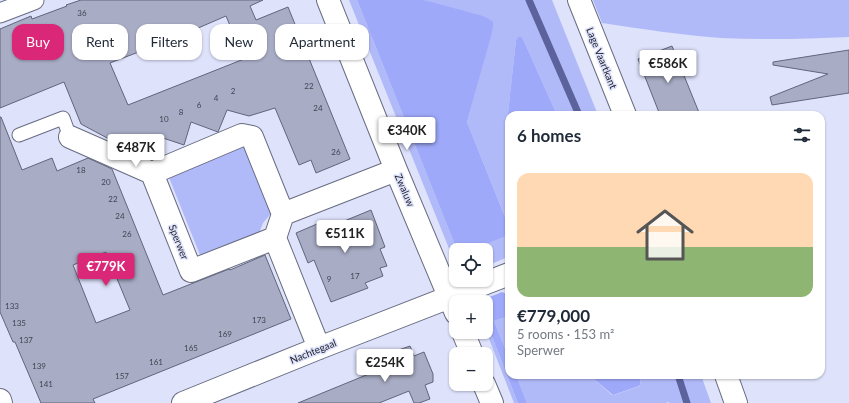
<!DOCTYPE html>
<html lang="en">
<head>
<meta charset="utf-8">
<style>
	:root { --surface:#fff; --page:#f6f6f7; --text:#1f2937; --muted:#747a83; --line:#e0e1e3; --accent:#db2777 }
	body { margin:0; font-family:Lato,sans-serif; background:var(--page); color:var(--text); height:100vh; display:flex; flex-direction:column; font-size:15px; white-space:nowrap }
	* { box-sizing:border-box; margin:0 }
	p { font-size:13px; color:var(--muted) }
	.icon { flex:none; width:22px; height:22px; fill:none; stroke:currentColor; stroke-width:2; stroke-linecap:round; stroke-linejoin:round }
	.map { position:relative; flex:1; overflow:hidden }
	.side { position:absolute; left:505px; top:111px; width:320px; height:268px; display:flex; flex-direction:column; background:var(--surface); border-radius:12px; box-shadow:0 1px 3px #0004 }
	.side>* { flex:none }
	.top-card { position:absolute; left:12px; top:24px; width:380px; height:36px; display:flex; gap:8px }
	.fabs { position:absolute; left:449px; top:243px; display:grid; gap:8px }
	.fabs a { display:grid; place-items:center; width:44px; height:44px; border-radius:8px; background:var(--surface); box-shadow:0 1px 3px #0004; font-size:20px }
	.price { position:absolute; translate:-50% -34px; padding:0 9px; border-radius:4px; background:#fff; color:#222; font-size:13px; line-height:26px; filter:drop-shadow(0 1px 2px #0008) }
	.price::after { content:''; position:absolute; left:50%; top:24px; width:12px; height:9px; margin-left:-6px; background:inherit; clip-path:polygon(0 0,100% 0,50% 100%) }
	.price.current { background:var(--accent); color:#fff }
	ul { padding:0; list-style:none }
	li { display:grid; align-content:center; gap:8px; height:212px; padding:0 12px }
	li+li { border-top:1px solid var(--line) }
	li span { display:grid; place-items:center; height:124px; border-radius:12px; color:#555 }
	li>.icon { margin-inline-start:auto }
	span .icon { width:72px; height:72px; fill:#fffc; stroke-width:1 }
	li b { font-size:17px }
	h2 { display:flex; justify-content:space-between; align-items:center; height:48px; padding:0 12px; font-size:17px }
	.chip { padding:0 14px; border-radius:12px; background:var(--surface); box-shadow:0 1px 3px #0004; font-size:14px; line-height:36px }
	.chip.current { background:var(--accent); color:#fff }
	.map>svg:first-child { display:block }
</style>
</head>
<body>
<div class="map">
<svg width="849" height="403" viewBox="0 0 849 403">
	<rect width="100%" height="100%" fill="#dee2fb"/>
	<path fill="#b1baf9" d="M 349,0 L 357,0 L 457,250 L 456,250 L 456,268 C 451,262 450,258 450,251 Z
		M 424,0 L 552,0 L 598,115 L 557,115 L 523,39 L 518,37 L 516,40 L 506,131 L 507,137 L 509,144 L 509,227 L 467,122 L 493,27 Z
		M 593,0 L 849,0 L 849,37 C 806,39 763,40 721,38 C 681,35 642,29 602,23 Z
		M 247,142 L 274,210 L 263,223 L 259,233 L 203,256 L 200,255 L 168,175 Z
		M 509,235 L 509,252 L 508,257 L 486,266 L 486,250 L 472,250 Z
		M 509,316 L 509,358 L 494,321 Z
		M 486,321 L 518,403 L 514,403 L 486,331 Z
		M 516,375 L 589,375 L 612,395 L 614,395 L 640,386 L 641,375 L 701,375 L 711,403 L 669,403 L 668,402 L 666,403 L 527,403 Z"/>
	<path fill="#9ea9fa" d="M 357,0 L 424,0 L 483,16 L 489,19 L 493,22 L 493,27 L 492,33 L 467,122 L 509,227 L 509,235 L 472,250 L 457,250 Z
		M 518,37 L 521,37 L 523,39 L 557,115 L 509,115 L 509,144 L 507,137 L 506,131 L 516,40 Z
		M 502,292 L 509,295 L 509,316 L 494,321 L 509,358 L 509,375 L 516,375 L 527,403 L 518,403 L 486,321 L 486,302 L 482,302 C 487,297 495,295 502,292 Z
		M 589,375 L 641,375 L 640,385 L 639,386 L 613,395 Z"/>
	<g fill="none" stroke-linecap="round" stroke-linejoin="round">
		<path stroke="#5c639c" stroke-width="7" d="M 529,0 L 579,115
			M 678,375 L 687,403"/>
	</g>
	<path fill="#a8acc4" stroke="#62667b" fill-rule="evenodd" d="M 81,0 L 263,0 L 250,6 L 256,20 L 288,7 L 350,159 L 316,173 L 311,160 L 299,165 L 275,108 L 249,116 L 227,110 L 218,132 L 191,122 L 184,145 L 157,136 L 150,158 L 122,146 L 81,124 L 64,82 L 0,108 L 0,29 L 31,16 L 32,19 L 67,6 L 66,5 ZM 226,16 L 244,59 L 128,105 L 110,63 L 175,38 Z
		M 672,46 L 700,115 L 660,115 L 638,59 Z
		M 849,50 L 849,93 L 772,105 L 770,97 L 828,74 L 773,65 L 773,62 Z
		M 0,117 L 1,117 L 22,170 L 52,158 L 57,171 L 88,158 L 112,169 L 163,295 L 229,269 L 230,270 L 265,255 L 291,319 L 93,399 L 95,403 L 41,403 L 15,342 L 13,342 L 0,312 ZM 106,252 L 130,310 L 96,323 L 73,265 Z
		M 371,210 L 385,247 L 380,249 L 387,266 L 380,268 L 383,276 L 365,283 L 368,288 L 331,302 L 314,260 L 308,263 L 296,233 L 317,224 L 320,231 Z
		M 410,346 L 414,356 L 424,352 L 433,374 L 433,382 L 425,385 L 430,399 L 419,403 L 414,403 L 409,391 L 379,403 L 298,403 L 398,362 L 393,352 Z"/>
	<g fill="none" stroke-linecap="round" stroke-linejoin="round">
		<g stroke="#686c81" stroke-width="15">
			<path id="service" d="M 19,135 L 63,118 L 70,137"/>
		</g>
		<g stroke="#686c81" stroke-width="21">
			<path id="pedestrian" d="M 0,13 L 34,0"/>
		</g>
		<g stroke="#686c81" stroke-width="24">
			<path id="minor" d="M 328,0 L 396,170 L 456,313
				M 70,137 L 152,173
				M 275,238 L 191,271 L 152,173 L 242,135 L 252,137 L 283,214
				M 463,332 L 472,354
				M 319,348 L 275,238 L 283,214 L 396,170
				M 484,384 L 492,403
				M 0,400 L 1,403
				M 183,403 L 319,348 L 509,274"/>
		</g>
		<g stroke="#686c81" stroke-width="24">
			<path id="tertiary" d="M 579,0 L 625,115
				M 726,375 L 736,403"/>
		</g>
		<use href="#service" stroke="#fff" stroke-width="13"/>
		<use href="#pedestrian" stroke="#fff" stroke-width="19"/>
		<use href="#minor" stroke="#fff" stroke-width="22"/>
		<use href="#tertiary" stroke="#fff" stroke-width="22"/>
	</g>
	<g text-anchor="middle" stroke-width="3" stroke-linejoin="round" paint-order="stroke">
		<g font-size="8" fill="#434552">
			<text x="82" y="16">36</text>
			<text x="309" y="89">22</text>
			<text x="233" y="94">2</text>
			<text x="216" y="101">4</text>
			<text x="199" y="108">6</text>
			<text x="318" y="111">24</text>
			<text x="181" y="115">8</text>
			<text x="164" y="122">10</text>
			<text x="336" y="155">26</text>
			<text x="81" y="173">18</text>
			<text x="106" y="185">20</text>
			<text x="113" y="202">22</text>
			<text x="120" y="219">24</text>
			<text x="127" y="237">26</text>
			<text x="355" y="279">17</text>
			<text x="329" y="282">9</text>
			<text x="12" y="309">133</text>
			<text x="259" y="323">173</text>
			<text x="19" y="326">135</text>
			<text x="225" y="337">169</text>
			<text x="26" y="343">137</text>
			<text x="191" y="351">165</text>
			<text x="156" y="365">161</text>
			<text x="39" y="369">139</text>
			<text x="122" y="379">157</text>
			<text x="46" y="387">141</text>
		</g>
		<g font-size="10" fill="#21232c" stroke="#dee2fb">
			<text transform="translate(602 58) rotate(68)" y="4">Lage Vaartkant</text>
			<text transform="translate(405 190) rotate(67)" y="4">Zwaluw</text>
			<text transform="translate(179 242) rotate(68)" y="4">Sperwer</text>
			<text transform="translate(313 351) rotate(-22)" y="4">Nachtegaal</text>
		</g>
	</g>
</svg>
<div class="fabs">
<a><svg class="icon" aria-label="locate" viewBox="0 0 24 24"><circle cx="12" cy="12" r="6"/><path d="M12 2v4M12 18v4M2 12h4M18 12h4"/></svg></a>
<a>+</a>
<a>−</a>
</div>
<b class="price" style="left:668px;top:84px">€586K</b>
<b class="price" style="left:407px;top:151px">€340K</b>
<b class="price" style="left:136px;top:168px">€487K</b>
<b class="price" style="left:345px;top:254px">€511K</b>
<b class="price current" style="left:106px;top:287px">€779K</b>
<b class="price" style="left:385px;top:383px">€254K</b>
<div class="top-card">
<a class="chip current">Buy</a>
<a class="chip">Rent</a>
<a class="chip">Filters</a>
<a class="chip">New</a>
<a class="chip">Apartment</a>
</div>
<section class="side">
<h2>6 homes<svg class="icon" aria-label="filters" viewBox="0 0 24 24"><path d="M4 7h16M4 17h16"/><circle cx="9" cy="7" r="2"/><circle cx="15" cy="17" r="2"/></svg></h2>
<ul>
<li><span style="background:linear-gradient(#ffd9b3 60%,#8fb573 0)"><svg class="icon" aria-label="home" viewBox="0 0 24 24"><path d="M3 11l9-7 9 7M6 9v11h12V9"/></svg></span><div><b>€779,000</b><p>5 rooms · 153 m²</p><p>Sperwer</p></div></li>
</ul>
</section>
</div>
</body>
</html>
